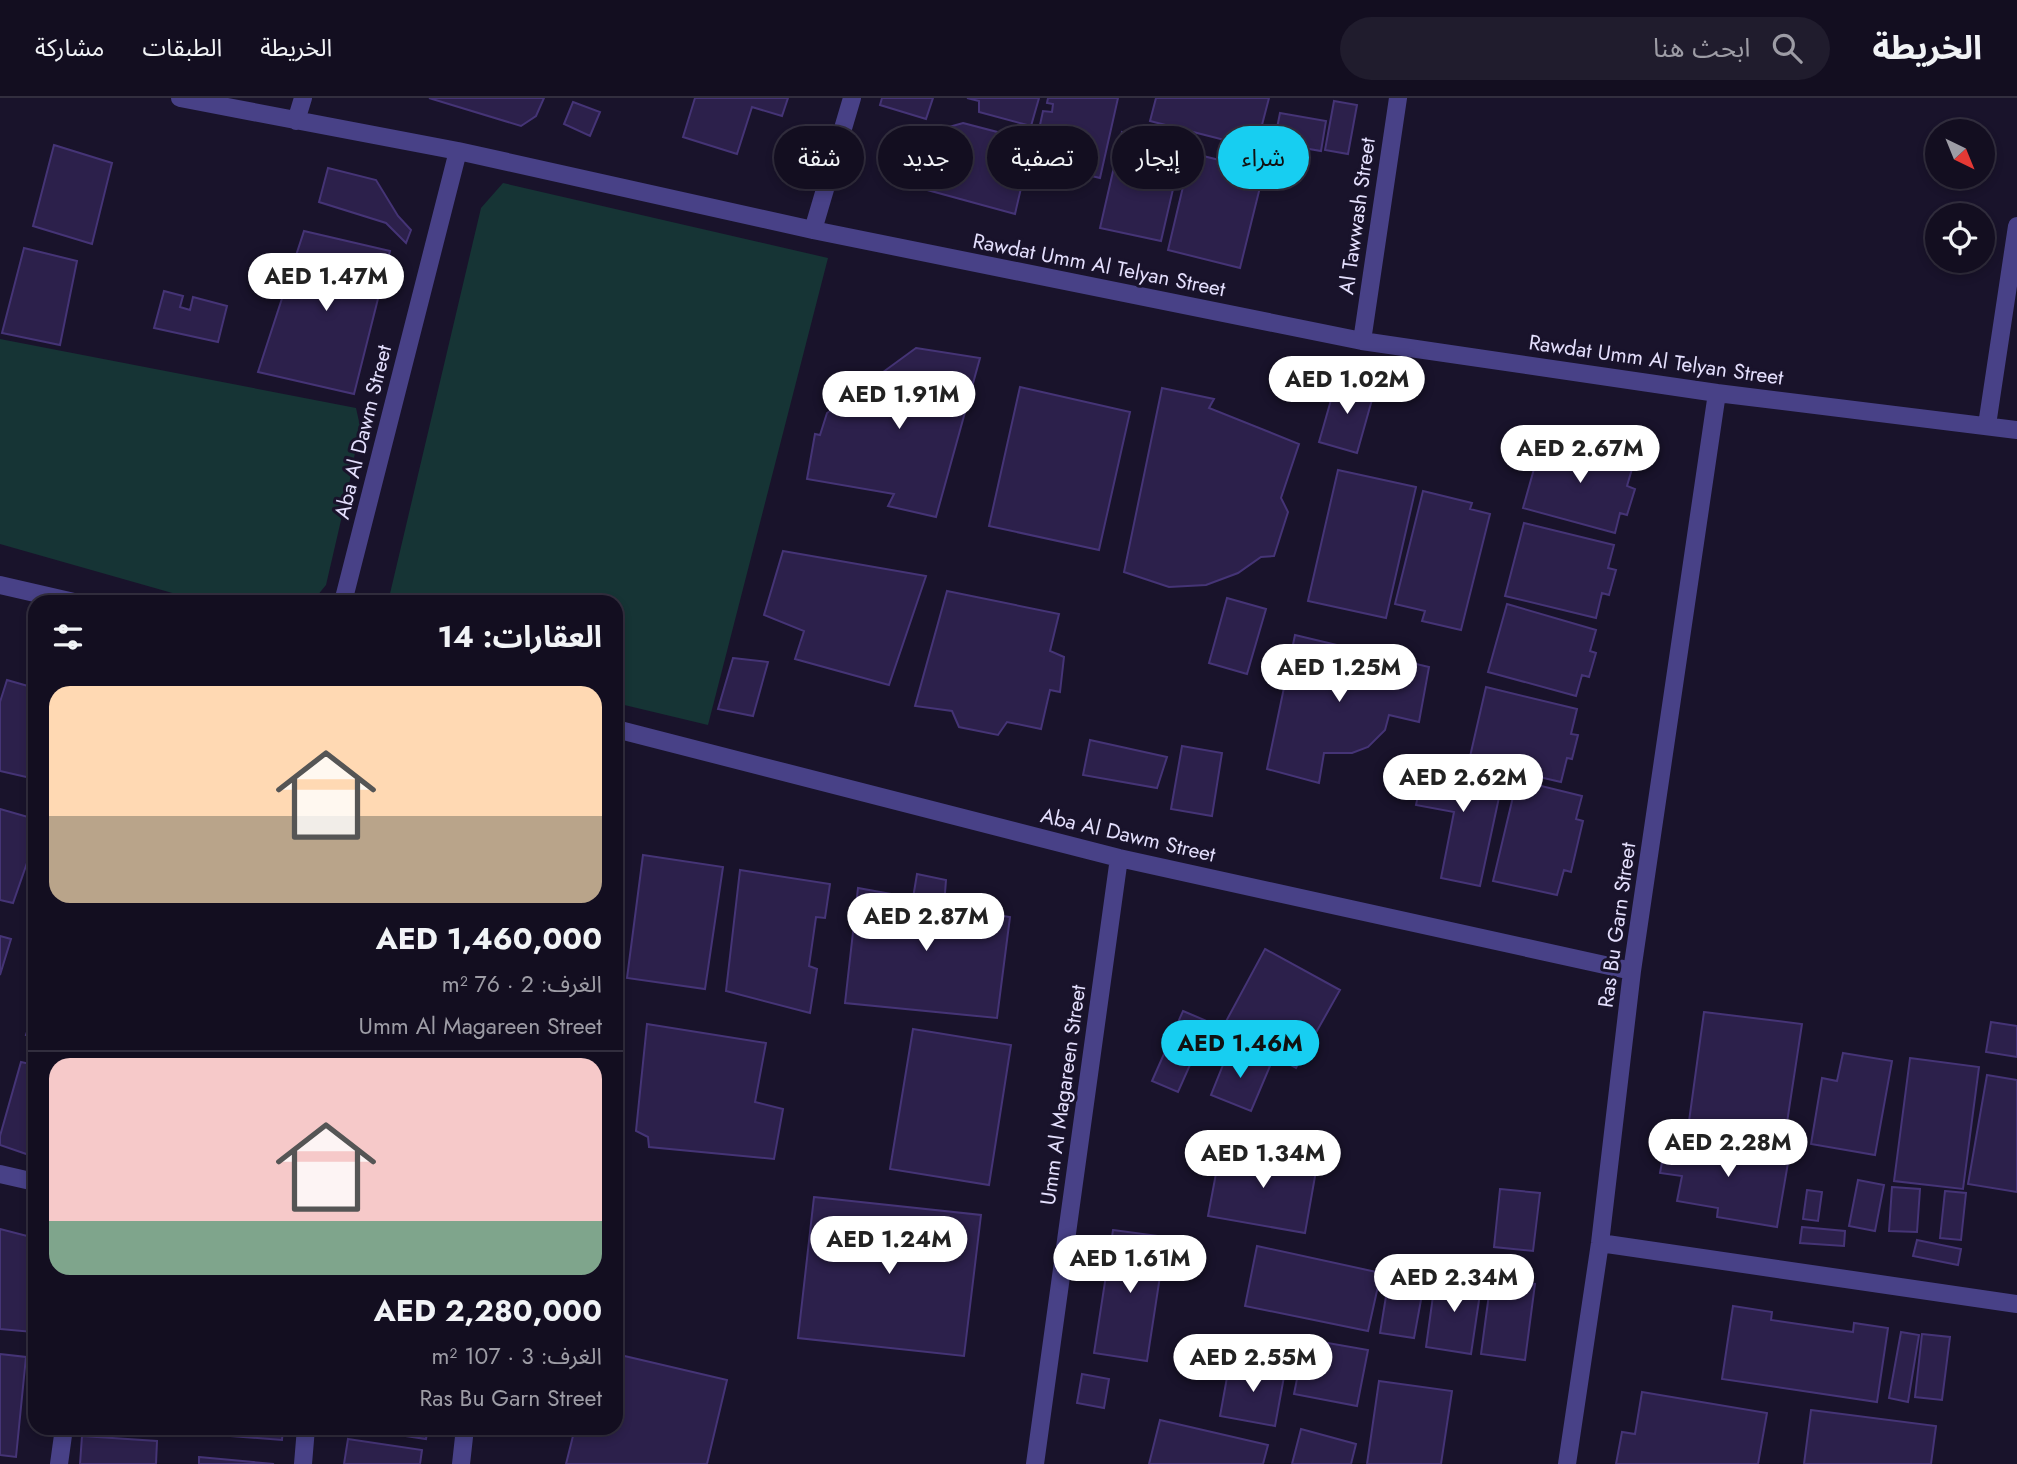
<!DOCTYPE html>
<html lang="ar">
<head>
<meta charset="utf-8">
<style>
	:root { --surface:#130e20; --page:#201c2d; --text:#f1f3f6; --muted:#9d9ca5; --line:#322e3e; --accent:#17cef1 }
	body { margin:0; font-family:Jost,"Noto Sans Arabic",sans-serif; background:var(--page); color:var(--text); direction:rtl; height:100vh; display:flex; flex-direction:column; font-size:26px; white-space:nowrap }
	* { box-sizing:border-box; margin:0 }
	p { font-size:23px; color:var(--muted) }
	.icon { flex:none; width:38px; height:38px; fill:none; stroke:currentColor; stroke-width:2; stroke-linecap:round; stroke-linejoin:round }
	.map { position:relative; flex:1; overflow:hidden; direction:ltr }
	.panel { position:absolute; left:28px; top:497px; width:595px; height:840px; display:flex; flex-direction:column; background:var(--surface); border-radius:21px; box-shadow:0 4px 10px #0003,0 0 0 2px var(--line); direction:rtl }
	.panel>* { flex:none }
	.top-card { position:absolute; left:644px; top:28px; width:665px; height:63px; direction:rtl; display:flex; gap:14px }
	.needle { width:46px; rotate:137deg }
	.tools { position:absolute; left:1925px; top:21px; display:grid; gap:14px }
	.tools a { display:grid; place-items:center; width:70px; height:70px; border-radius:50%; background:var(--surface); box-shadow:0 4px 10px #0003,0 0 0 2px var(--line); font-size:35px }
	.price { position:absolute; translate:-50% -60px; padding:0 16px; border-radius:24px; background:#fff; color:#222; font-size:23px; line-height:46px; filter:drop-shadow(0 2px 4px #0008) }
	.price::after { content:''; position:absolute; left:50%; top:42px; width:21px; height:16px; margin-left:-10px; background:inherit; clip-path:polygon(0 0,100% 0,50% 100%) }
	.price.selected { background:var(--accent); color:#111 }
	ul { padding:0; list-style:none }
	li { display:grid; align-content:center; gap:14px; height:371px; padding:0 21px }
	li+li { border-top:2px solid var(--line) }
	li span { display:grid; place-items:center; height:217px; border-radius:21px; color:#555 }
	li>.icon { margin-inline-start:auto }
	span .icon { width:126px; height:126px; fill:#fffc; stroke-width:1 }
	li b { font-size:30px }
	h2 { display:flex; justify-content:space-between; align-items:center; height:84px; padding:0 21px; font-size:30px }
	.pill { padding:0 24px; border-radius:32px; background:var(--surface); box-shadow:0 4px 10px #0003,0 0 0 2px var(--line); font-size:24px; line-height:63px }
	.pill.selected { background:var(--accent); color:#111 }
	header { display:flex; align-items:center; gap:42px; box-sizing:border-box; height:98px; padding:0 35px; background:var(--surface); border-bottom:2px solid var(--line) }
	header strong { font-size:33px }
	nav { display:flex; gap:38px; margin-inline-start:auto; font-size:24px }
	.search { width:490px; height:63px; background:var(--page); display:flex; align-items:center; gap:18px; box-sizing:border-box; padding:0 24px; border-radius:38px; color:var(--muted); font-size:26px }
	.map>svg:first-child { display:block }
</style>
</head>
<body>
<header>
<strong>الخريطة</strong>
<div class="search"><svg class="icon" aria-label="search" viewBox="0 0 24 24"><circle cx="10" cy="10" r="6"/><path d="M15 15l6 6"/></svg>ابحث هنا</div>
<nav><a>الخريطة</a><a>الطبقات</a><a>مشاركة</a></nav>
</header>
<div class="map">
<svg width="2017" height="1366" viewBox="0 0 2017 1366">
	<rect width="100%" height="100%" fill="#19132b"/>
	<path fill="#163435" d="M 503,85 L 828,160 L 708,627 L 616,605 L 616,504 L 388,504 L 481,110 Z
		M 0,241 L 356,310 L 360,328 L 348,392 L 326,487 L 312,504 L 204,504 L 0,446 Z"/>
	<path fill="#2c204b" stroke="#453476" stroke-width="2" d="M 429,0 L 544,0 L 536,18 L 521,28 Z
		M 695,0 L 788,0 L 782,18 L 752,9 L 737,56 L 683,39 Z
		M 882,0 L 933,0 L 926,21 L 880,7 Z
		M 967,0 L 1039,0 L 1031,28 L 979,14 L 979,3 Z
		M 1048,0 L 1118,0 L 1100,80 L 1032,64 L 1043,13 L 1052,14 L 1053,6 L 1047,5 Z
		M 1156,0 L 1269,0 L 1256,50 L 1150,23 Z
		M 1334,3 L 1357,7 L 1348,56 L 1325,52 Z
		M 573,4 L 600,14 L 590,38 L 564,26 Z
		M 1280,15 L 1326,23 L 1321,53 L 1274,45 Z
		M 963,25 L 1032,43 L 1015,116 L 920,90 L 929,60 L 919,59 L 924,37 L 942,40 L 945,30 Z
		M 1122,34 L 1183,48 L 1161,143 L 1100,130 Z
		M 54,47 L 112,65 L 92,146 L 33,128 Z
		M 1191,55 L 1264,73 L 1240,170 L 1168,152 Z
		M 328,70 L 376,82 L 398,118 L 411,132 L 406,145 L 386,125 L 319,104 Z
		M 304,133 L 390,153 L 354,296 L 258,274 Z
		M 24,150 L 77,163 L 60,247 L 2,235 Z
		M 164,193 L 183,198 L 180,209 L 190,212 L 193,199 L 227,208 L 218,244 L 154,230 Z
		M 916,250 L 980,260 L 936,419 L 888,408 L 894,396 L 807,381 L 815,336 L 820,337 L 827,315 Z
		M 1337,281 L 1375,291 L 1357,355 L 1319,344 Z
		M 1020,289 L 1130,314 L 1099,452 L 989,428 Z
		M 1162,290 L 1214,301 L 1209,310 L 1299,346 L 1281,400 L 1288,414 L 1274,458 L 1261,459 L 1238,475 L 1206,487 L 1169,489 L 1124,474 Z
		M 1543,339 L 1634,364 L 1627,388 L 1635,391 L 1627,417 L 1620,415 L 1615,435 L 1523,410 Z
		M 1338,372 L 1416,389 L 1386,520 L 1308,503 Z
		M 1423,393 L 1472,405 L 1470,411 L 1490,416 L 1461,532 L 1422,523 L 1425,513 L 1395,506 Z
		M 1524,425 L 1614,447 L 1608,470 L 1616,472 L 1609,497 L 1602,495 L 1596,520 L 1505,498 Z
		M 783,453 L 926,478 L 889,587 L 795,561 L 804,533 L 764,517 Z
		M 947,493 L 1059,516 L 1050,553 L 1064,559 L 1060,594 L 1050,592 L 1041,631 L 1007,624 L 998,637 L 959,629 L 952,613 L 915,608 Z
		M 1227,500 L 1266,511 L 1247,576 L 1209,565 Z
		M 1507,506 L 1596,532 L 1590,553 L 1596,555 L 1589,579 L 1582,577 L 1576,598 L 1488,574 Z
		M 1295,537 L 1429,569 L 1419,624 L 1389,617 L 1385,632 L 1368,649 L 1352,655 L 1324,655 L 1319,685 L 1267,671 Z
		M 733,560 L 768,564 L 753,618 L 718,611 Z
		M 7,582 L 35,590 L 35,681 L 0,673 L 0,604 Z
		M 1486,589 L 1577,611 L 1571,636 L 1578,637 L 1572,661 L 1567,660 L 1561,684 L 1469,663 Z
		M 1090,642 L 1167,659 L 1157,690 L 1083,677 Z
		M 1182,648 L 1222,655 L 1212,718 L 1171,711 Z
		M 1426,660 L 1504,676 L 1480,788 L 1441,780 L 1454,714 L 1416,707 Z
		M 1517,682 L 1582,698 L 1576,721 L 1583,723 L 1571,774 L 1564,772 L 1557,797 L 1493,783 Z
		M 0,711 L 35,721 L 35,742 L 13,805 L 0,802 Z
		M 643,757 L 723,769 L 705,891 L 627,880 Z
		M 740,772 L 830,786 L 825,820 L 816,819 L 809,868 L 817,871 L 810,915 L 726,893 Z
		M 917,776 L 946,782 L 944,808 L 1010,819 L 997,920 L 845,905 L 858,790 L 913,800 Z
		M 0,838 L 11,841 L 0,877 Z
		M 1265,851 L 1340,892 L 1296,970 L 1223,929 Z
		M 35,909 L 35,939 L 26,937 Z
		M 1183,913 L 1209,924 L 1178,994 L 1152,983 Z
		M 1704,914 L 1802,926 L 1783,1051 L 1687,1038 Z
		M 1991,924 L 2017,928 L 2017,959 L 1986,954 Z
		M 647,926 L 766,945 L 755,1004 L 783,1011 L 774,1061 L 649,1049 L 648,1039 L 636,1033 Z
		M 913,931 L 1011,947 L 989,1087 L 890,1071 Z
		M 1229,952 L 1270,968 L 1251,1013 L 1211,997 Z
		M 1843,955 L 1892,963 L 1875,1057 L 1811,1046 L 1822,980 L 1837,983 Z
		M 1910,960 L 1979,969 L 1963,1091 L 1894,1083 Z
		M 21,964 L 35,967 L 35,1059 L 0,1047 L 0,1038 Z
		M 1987,977 L 2017,982 L 2017,1094 L 1968,1086 Z
		M 1667,1038 L 1789,1059 L 1777,1129 L 1717,1119 L 1718,1110 L 1677,1103 L 1682,1078 L 1660,1075 Z
		M 1221,1049 L 1317,1067 L 1305,1135 L 1208,1118 Z
		M 1858,1082 L 1884,1087 L 1875,1133 L 1849,1128 Z
		M 1892,1089 L 1920,1091 L 1917,1134 L 1889,1133 Z
		M 1500,1091 L 1540,1095 L 1533,1153 L 1494,1149 Z
		M 1807,1092 L 1822,1094 L 1818,1123 L 1803,1121 Z
		M 1945,1093 L 1966,1095 L 1961,1142 L 1940,1140 Z
		M 814,1099 L 981,1117 L 964,1258 L 798,1240 Z
		M 1802,1129 L 1845,1133 L 1844,1148 L 1800,1145 Z
		M 0,1131 L 35,1140 L 35,1219 L 33,1234 L 0,1231 Z
		M 1113,1132 L 1166,1139 L 1147,1263 L 1094,1255 Z
		M 1917,1142 L 1961,1151 L 1958,1167 L 1913,1158 Z
		M 1257,1148 L 1381,1175 L 1368,1233 L 1245,1208 Z
		M 1390,1174 L 1425,1180 L 1414,1240 L 1380,1235 Z
		M 1436,1176 L 1482,1182 L 1471,1256 L 1426,1249 Z
		M 1491,1181 L 1535,1186 L 1525,1262 L 1481,1256 Z
		M 1733,1208 L 1772,1214 L 1771,1222 L 1853,1234 L 1854,1225 L 1888,1230 L 1877,1304 L 1722,1281 Z
		M 1901,1234 L 1919,1237 L 1908,1304 L 1889,1300 Z
		M 1922,1236 L 1950,1239 L 1942,1302 L 1915,1299 Z
		M 1305,1241 L 1368,1252 L 1357,1308 L 1294,1296 Z
		M 0,1256 L 26,1259 L 16,1359 L 0,1357 Z
		M 616,1256 L 727,1282 L 707,1366 L 566,1366 L 575,1330 L 616,1330 Z
		M 1230,1263 L 1285,1273 L 1275,1328 L 1220,1318 Z
		M 1082,1276 L 1109,1281 L 1104,1310 L 1077,1305 Z
		M 1379,1283 L 1452,1293 L 1441,1366 L 1367,1366 Z
		M 1642,1294 L 1767,1315 L 1758,1366 L 1616,1366 L 1622,1334 L 1635,1336 Z
		M 1811,1312 L 1936,1328 L 1931,1366 L 1804,1366 Z
		M 1160,1322 L 1268,1347 L 1263,1366 L 1149,1366 Z
		M 207,1330 L 283,1330 L 282,1342 L 206,1336 Z
		M 353,1330 L 428,1330 L 426,1341 Z
		M 1301,1331 L 1356,1346 L 1351,1366 L 1292,1366 Z
		M 82,1338 L 157,1343 L 156,1366 L 80,1366 Z
		M 348,1341 L 422,1352 L 420,1366 L 344,1366 Z
		M 199,1359 L 274,1366 L 199,1366 Z"/>
	<g fill="none" stroke-linecap="round" stroke-linejoin="round">
		<path stroke="#484187" stroke-width="18" d="M 180,0 L 458,53 L 813,132 L 1362,243 L 1717,295 L 2017,332
			M 296,23 L 303,0
			M 813,132 L 852,0
			M 1362,243 L 1398,0
			M 1987,327 L 2017,128
			M 0,487 L 74,504
			M 343,504 L 458,53
			M 616,631 L 1119,760 L 1632,873
			M 0,1076 L 35,1084
			M 1600,1145 L 2017,1206
			M 59,1366 L 64,1330
			M 303,1366 L 306,1330
			M 461,1366 L 465,1330
			M 1035,1366 L 1119,760
			M 1567,1366 L 1600,1145 L 1632,873 L 1717,295"/>
	</g>
	<g text-anchor="middle" stroke-width="6" stroke-linejoin="round" paint-order="stroke">
		<g font-size="21" fill="#e4dffd" stroke="#19132b">
			<text transform="translate(1357 118) rotate(-82)" y="7">Al Tawwash Street</text>
			<text transform="translate(1099 167) rotate(11)" y="7">Rawdat Umm Al Telyan Street</text>
			<text transform="translate(1656 262) rotate(8)" y="7">Rawdat Umm Al Telyan Street</text>
			<text transform="translate(363 334) rotate(-76)" y="7">Aba Al Dawm Street</text>
			<text transform="translate(1128 737) rotate(13)" y="7">Aba Al Dawm Street</text>
			<text transform="translate(1617 827) rotate(-82)" y="7">Ras Bu Garn Street</text>
			<text transform="translate(1063 997) rotate(-82)" y="7">Umm Al Magareen Street</text>
		</g>
	</g>
</svg>
<div class="tools">
<a><svg class="needle" viewBox="-14 -14 28 28"><path d="M0-13l5 13h-10z" fill="#e53935"/><path d="M0 13l5-13h-10z" fill="#9d9ca5"/></svg></a>
<a><svg class="icon" aria-label="locate" viewBox="0 0 24 24"><circle cx="12" cy="12" r="6"/><path d="M12 2v4M12 18v4M2 12h4M18 12h4"/></svg></a>
</div>
<b class="price" style="left:326px;top:215px">AED 1.47M</b>
<b class="price" style="left:1347px;top:318px">AED 1.02M</b>
<b class="price" style="left:899px;top:333px">AED 1.91M</b>
<b class="price" style="left:1580px;top:387px">AED 2.67M</b>
<b class="price" style="left:1339px;top:606px">AED 1.25M</b>
<b class="price" style="left:1463px;top:716px">AED 2.62M</b>
<b class="price" style="left:926px;top:855px">AED 2.87M</b>
<b class="price selected" style="left:1240px;top:982px">AED 1.46M</b>
<b class="price" style="left:1728px;top:1081px">AED 2.28M</b>
<b class="price" style="left:1263px;top:1092px">AED 1.34M</b>
<b class="price" style="left:889px;top:1178px">AED 1.24M</b>
<b class="price" style="left:1130px;top:1197px">AED 1.61M</b>
<b class="price" style="left:1454px;top:1216px">AED 2.34M</b>
<b class="price" style="left:1253px;top:1296px">AED 2.55M</b>
<div class="top-card">
<a class="pill selected">شراء</a>
<a class="pill">إيجار</a>
<a class="pill">تصفية</a>
<a class="pill">جديد</a>
<a class="pill">شقة</a>
</div>
<section class="panel">
<h2>العقارات: 14<svg class="icon" aria-label="filters" viewBox="0 0 24 24"><path d="M4 7h16M4 17h16"/><circle cx="9" cy="7" r="2"/><circle cx="15" cy="17" r="2"/></svg></h2>
<ul>
<li><span style="background:linear-gradient(#ffd9b3 60%,#b9a48a 0)"><svg class="icon" aria-label="home" viewBox="0 0 24 24"><path d="M3 11l9-7 9 7M6 9v11h12V9"/></svg></span><div><b>AED 1,460,000</b><p>الغرف: 2 · 76 m²</p><p>Umm Al Magareen Street</p></div></li>
<li><span style="background:linear-gradient(#f6c9c9 75%,#7fa58c 0)"><svg class="icon" aria-label="home" viewBox="0 0 24 24"><path d="M3 11l9-7 9 7M6 9v11h12V9"/></svg></span><div><b>AED 2,280,000</b><p>الغرف: 3 · 107 m²</p><p>Ras Bu Garn Street</p></div></li>
</ul>
</section>
</div>
</body>
</html>
